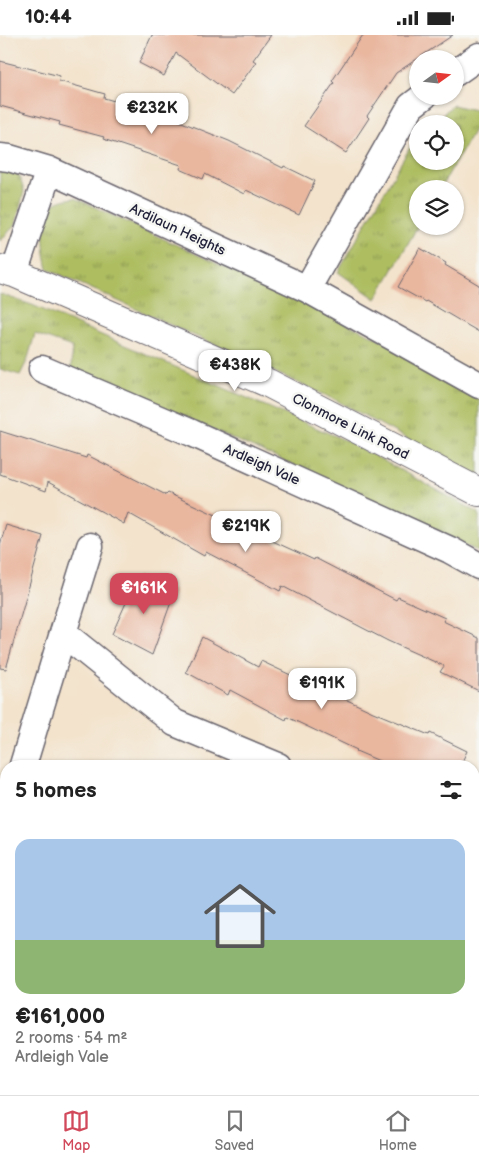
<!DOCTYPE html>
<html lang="en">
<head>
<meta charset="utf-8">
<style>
	:root { --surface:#fff; --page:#f6f6f6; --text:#222; --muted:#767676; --line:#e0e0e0; --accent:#d1495b }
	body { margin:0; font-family:"Balsamiq Sans",sans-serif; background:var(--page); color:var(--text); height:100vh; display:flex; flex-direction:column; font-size:19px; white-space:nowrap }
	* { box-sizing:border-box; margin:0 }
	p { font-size:16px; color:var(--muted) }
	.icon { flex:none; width:28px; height:28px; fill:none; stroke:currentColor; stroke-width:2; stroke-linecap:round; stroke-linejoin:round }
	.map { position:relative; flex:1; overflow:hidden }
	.side { position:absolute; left:0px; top:725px; width:480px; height:335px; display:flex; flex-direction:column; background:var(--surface); border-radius:20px 20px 0 0; box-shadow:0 1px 4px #0004 }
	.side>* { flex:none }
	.needle { width:32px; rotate:75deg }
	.controls { position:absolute; left:409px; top:15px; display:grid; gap:10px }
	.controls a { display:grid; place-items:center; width:55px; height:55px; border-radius:50%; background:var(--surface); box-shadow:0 1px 4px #0004; font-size:25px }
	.price { position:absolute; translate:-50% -42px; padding:0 11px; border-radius:10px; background:#fff; color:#222; font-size:16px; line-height:32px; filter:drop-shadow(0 1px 2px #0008) }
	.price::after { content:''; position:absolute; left:50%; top:30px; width:15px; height:11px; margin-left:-8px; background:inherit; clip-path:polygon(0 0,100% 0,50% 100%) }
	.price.on { background:var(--accent); color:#fff }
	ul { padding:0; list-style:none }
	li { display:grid; align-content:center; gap:10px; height:265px; padding:0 15px }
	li+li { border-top:1px solid var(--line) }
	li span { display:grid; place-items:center; height:155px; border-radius:15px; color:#555 }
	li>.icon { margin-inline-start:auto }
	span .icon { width:90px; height:90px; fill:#fffc; stroke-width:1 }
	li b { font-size:21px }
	h2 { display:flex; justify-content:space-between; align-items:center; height:60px; padding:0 15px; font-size:21px }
	.status { display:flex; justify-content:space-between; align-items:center; height:35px; padding:0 25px; background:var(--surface); direction:ltr }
	.status svg { height:14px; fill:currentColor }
	.dock { display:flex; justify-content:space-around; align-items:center; height:70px; border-top:1px solid var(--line); background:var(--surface); font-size:14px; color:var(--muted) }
	.dock a { display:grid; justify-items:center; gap:2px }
	.dock .on { color:var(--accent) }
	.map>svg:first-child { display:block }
</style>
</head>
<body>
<div class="status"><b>10:44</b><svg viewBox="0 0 49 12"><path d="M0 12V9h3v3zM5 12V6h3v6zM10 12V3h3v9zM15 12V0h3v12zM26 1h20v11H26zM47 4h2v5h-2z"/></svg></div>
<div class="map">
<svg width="479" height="1060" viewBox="0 0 479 1060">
	<defs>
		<pattern id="grass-tufts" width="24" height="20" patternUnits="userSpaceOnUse" patternTransform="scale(1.25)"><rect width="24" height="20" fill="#adbd60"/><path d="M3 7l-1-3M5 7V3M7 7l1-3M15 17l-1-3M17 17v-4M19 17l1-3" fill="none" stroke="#8c9950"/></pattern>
	</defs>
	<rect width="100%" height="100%" fill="#f6f6f2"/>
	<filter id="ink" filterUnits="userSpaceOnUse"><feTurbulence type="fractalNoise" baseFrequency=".02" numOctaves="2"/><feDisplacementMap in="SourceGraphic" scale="10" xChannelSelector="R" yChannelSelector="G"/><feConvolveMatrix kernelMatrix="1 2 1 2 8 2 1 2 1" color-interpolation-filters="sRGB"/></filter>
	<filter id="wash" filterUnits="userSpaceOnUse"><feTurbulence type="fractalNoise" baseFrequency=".0096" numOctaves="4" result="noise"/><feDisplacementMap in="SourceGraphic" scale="20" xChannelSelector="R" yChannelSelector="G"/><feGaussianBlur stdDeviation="1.12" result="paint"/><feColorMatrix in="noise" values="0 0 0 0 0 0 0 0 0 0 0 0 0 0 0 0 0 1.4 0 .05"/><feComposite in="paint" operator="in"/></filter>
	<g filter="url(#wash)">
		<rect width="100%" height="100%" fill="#f3e3cc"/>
		<path fill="url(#grass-tufts)" stroke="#68704e" d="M 453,70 L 479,76 L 479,86 L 440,154 L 418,154 L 418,191 L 376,264 L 338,237 L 416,102 L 417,101 L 418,126 L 455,126 L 455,89 L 432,89 Z
			M 7,135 L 19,140 L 24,156 L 16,189 L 0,206 L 0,138 Z
			M 75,163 L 395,311 L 479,361 L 479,443 L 334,364 L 48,234 C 44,218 39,184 52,171 C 59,165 67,164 75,163 Z
			M 0,259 L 32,270 L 349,407 L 479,478 L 479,517 L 393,474 L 71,333 L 72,312 L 35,299 L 27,326 L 20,340 L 0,334 Z
			M 6,929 L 6,1054 L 105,1054 L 96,1060 L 7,1060 L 0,1053 L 0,956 Z"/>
		<g id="blocks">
			<path fill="#e9b69e" d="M 152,0 L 271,0 L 253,25 L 256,27 L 232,60 L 176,18 L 164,41 L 139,28 Z
				M 363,0 L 453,0 L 396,38 L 367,81 L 369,83 L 346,118 L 304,91 L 334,48 L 332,46 Z
				M 0,26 L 60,41 L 59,46 L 105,59 L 104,63 L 169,82 L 229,106 L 283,133 L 284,131 L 315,146 L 299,180 L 246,155 L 244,159 L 205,139 L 203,144 L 180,134 L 181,130 L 103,104 L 104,102 L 59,90 L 60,87 L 0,71 Z
				M 420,213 L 446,228 L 445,230 L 479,250 L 479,297 L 426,266 L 425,267 L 398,252 Z
				M 0,396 L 86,423 L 87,420 L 166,460 L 168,458 L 314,525 L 315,523 L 396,565 L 398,562 L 445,583 L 443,586 L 479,603 L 479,656 L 440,637 L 444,631 L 388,606 L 282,551 L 280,556 L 206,517 L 204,521 L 128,478 L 124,489 L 48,447 L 46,456 L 0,439 Z
				M 6,490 L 43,501 L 6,634 L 0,633 L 0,510 Z
				M 138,541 L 175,556 L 152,620 L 112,599 Z
				M 202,602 L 258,632 L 261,626 L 318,653 L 319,652 L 373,677 L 429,700 L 430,698 L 467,716 L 460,731 L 391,731 L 356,716 L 357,715 L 287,682 L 286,685 L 230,655 L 228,660 L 186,637 Z"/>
		</g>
	</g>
	<g filter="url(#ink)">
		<use href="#blocks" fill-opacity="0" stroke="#6b666e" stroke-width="1"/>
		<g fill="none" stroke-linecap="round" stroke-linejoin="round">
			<g stroke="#6b666e" stroke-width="29">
				<path id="minor" d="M 455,38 L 479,21
					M 0,122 L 9,123 L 49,135 L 307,254 L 479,350
					M 14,238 L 49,135
					M 307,254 L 411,71 L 424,61
					M 42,334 L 192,398 L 450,515 L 479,531
					M 63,598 L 90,511
					M 23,730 L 63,598 L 175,688 L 278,731
					M 474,780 L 479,781
					M 474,841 L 479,840
					M 0,891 L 6,894
					M 320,1060 L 324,1054"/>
			</g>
			<g stroke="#6b666e" stroke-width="30">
				<path id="secondary" d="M 0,234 L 14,238 L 268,348 L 479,457"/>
			</g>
			<use href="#minor" stroke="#fff" stroke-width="26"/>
			<use href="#secondary" stroke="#fff" stroke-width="28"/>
		</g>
	</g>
	<g text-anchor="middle" stroke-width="5" stroke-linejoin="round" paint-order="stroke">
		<g font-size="14" fill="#22223b" stroke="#f6f6f2">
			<text transform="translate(178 194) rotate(25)" y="5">Ardilaun Heights</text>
			<text transform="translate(351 391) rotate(27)" y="5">Clonmore Link Road</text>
			<text transform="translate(262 429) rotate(24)" y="5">Ardleigh Vale</text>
		</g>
	</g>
</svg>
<div class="controls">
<a><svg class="needle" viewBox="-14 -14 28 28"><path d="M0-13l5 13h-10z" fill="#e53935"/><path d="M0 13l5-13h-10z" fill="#767676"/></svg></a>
<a><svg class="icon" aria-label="locate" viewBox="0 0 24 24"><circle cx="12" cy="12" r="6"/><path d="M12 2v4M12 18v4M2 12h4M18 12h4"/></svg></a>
<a><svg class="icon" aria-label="layers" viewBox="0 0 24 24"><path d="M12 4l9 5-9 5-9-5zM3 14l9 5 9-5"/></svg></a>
</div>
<b class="price" style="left:152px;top:100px">€232K</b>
<b class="price" style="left:235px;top:357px">€438K</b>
<b class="price" style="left:246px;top:518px">€219K</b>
<b class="price on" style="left:144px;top:580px">€161K</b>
<b class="price" style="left:322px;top:675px">€191K</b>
<section class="side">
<h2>5 homes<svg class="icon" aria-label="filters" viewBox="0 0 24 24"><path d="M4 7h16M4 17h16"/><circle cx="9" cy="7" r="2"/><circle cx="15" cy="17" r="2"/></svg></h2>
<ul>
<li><span style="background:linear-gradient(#a9c7e8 65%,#8fb573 0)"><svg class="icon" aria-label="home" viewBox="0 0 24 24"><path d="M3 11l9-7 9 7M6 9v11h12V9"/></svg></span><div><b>€161,000</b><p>2 rooms · 54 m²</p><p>Ardleigh Vale</p></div></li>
</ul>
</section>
</div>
<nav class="dock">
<a class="on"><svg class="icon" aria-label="map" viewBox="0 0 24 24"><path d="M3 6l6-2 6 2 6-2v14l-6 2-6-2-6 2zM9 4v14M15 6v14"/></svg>Map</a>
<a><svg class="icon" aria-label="saved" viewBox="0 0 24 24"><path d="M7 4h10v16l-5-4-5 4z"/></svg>Saved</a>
<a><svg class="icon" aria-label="home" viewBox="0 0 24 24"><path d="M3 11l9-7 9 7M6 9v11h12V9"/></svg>Home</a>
</nav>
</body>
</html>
